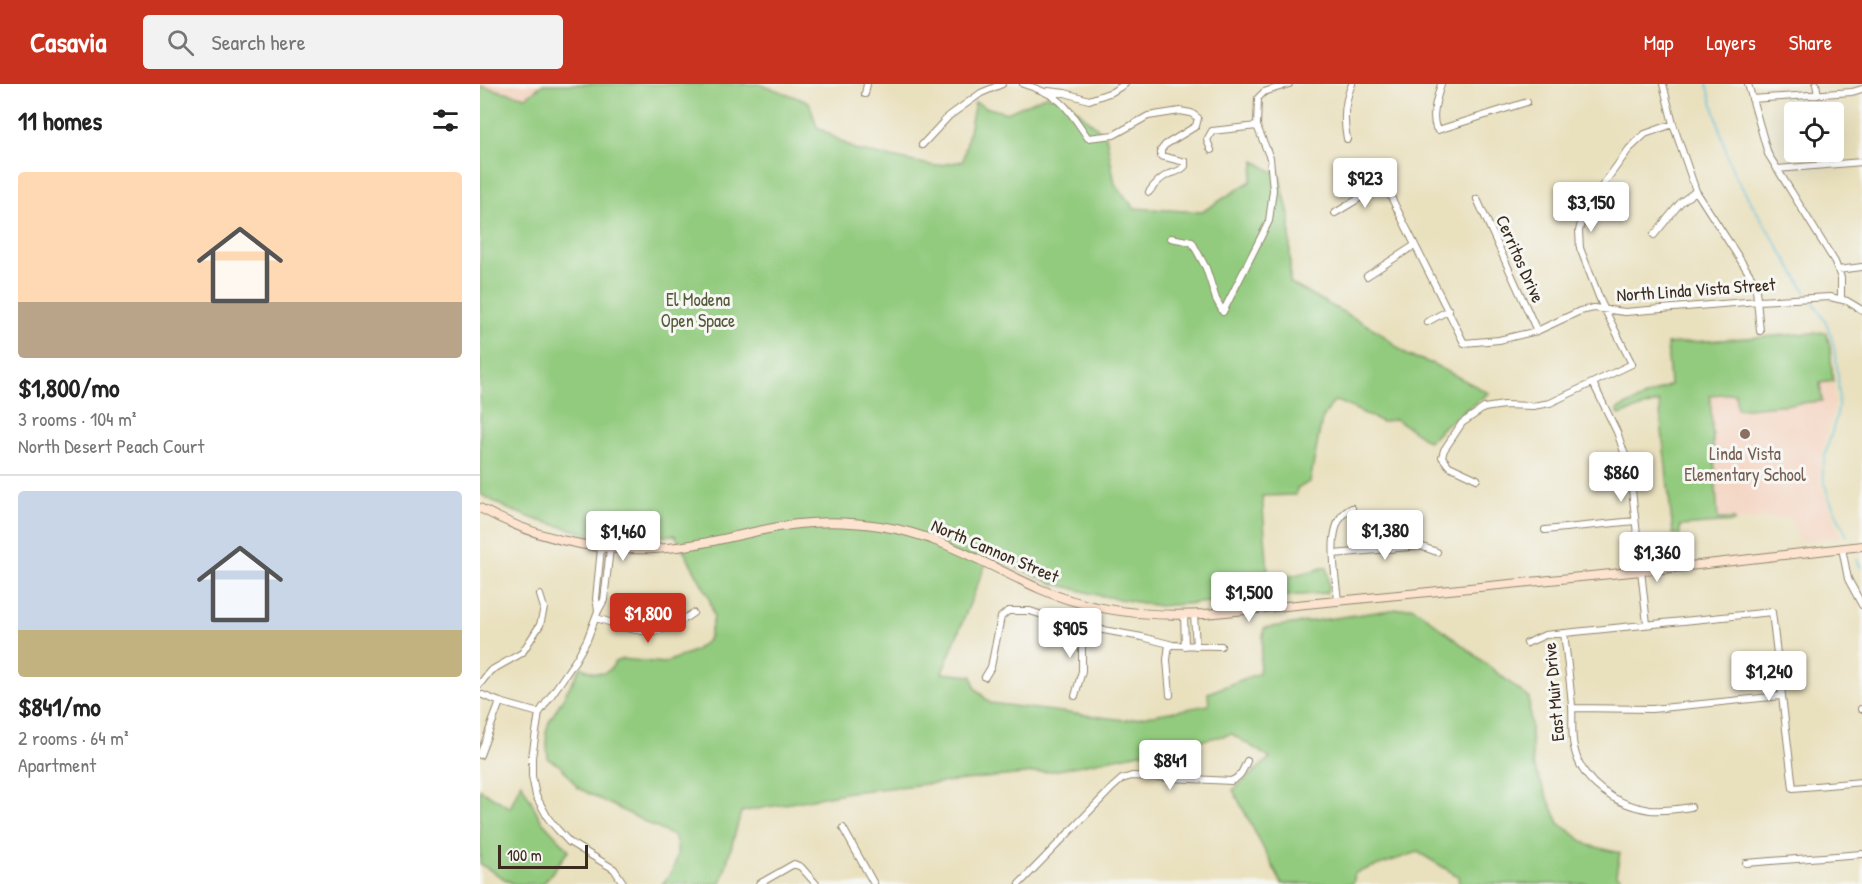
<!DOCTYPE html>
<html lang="en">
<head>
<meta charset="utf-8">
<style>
	:root { --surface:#fff; --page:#f2f2f2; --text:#222; --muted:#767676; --line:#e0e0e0; --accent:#c8321e }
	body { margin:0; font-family:"Patrick Hand",sans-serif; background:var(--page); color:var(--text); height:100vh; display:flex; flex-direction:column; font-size:22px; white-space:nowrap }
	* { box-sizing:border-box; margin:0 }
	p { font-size:20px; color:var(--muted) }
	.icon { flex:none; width:33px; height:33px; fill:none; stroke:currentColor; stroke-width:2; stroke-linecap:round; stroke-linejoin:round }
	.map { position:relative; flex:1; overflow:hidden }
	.details { display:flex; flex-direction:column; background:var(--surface); width:480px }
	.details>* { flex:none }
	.tools { position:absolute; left:1304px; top:18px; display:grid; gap:12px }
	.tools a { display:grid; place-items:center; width:60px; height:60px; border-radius:6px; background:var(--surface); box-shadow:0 6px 24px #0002; font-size:30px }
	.scale { position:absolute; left:18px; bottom:15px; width:90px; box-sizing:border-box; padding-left:6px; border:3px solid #3b2a1e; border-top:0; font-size:16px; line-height:21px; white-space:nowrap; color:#3b2a1e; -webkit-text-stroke:4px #f6f6f2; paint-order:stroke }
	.price { position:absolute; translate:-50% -51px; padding:0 14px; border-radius:6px; background:#fff; color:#222; font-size:20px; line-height:39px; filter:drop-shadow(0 2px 3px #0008) }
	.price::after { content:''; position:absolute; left:50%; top:36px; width:18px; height:14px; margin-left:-9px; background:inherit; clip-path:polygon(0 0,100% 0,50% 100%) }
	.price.on { background:var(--accent); color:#fff }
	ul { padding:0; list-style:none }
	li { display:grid; align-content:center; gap:12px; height:318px; padding:0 18px }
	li+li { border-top:2px solid var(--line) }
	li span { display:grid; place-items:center; height:186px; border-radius:6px; color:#555 }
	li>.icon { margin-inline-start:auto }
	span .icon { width:108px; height:108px; fill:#fffc; stroke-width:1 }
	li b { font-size:26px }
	h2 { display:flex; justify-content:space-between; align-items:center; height:72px; padding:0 18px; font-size:26px }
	header { display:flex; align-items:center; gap:36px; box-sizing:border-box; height:84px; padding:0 30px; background:var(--accent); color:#fff }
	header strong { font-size:28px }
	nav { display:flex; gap:33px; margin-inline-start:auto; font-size:21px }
	.search { width:420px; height:54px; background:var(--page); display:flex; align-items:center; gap:15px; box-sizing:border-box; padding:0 21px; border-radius:6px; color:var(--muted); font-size:22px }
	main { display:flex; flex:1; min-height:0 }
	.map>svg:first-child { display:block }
</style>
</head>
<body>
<header>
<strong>Casavia</strong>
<div class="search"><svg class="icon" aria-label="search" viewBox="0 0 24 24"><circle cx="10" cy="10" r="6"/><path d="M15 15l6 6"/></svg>Search here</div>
<nav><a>Map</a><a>Layers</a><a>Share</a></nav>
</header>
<main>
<section class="details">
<h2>11 homes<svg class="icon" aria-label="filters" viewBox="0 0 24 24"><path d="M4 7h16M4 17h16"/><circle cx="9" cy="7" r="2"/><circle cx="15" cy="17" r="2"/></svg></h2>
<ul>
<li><span style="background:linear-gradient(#ffd9b3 70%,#b9a48a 0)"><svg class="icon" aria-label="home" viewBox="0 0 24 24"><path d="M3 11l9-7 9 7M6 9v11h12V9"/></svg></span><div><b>$1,800/mo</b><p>3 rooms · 104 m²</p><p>North Desert Peach Court</p></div></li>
<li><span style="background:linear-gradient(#c9d6e8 75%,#c2b280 0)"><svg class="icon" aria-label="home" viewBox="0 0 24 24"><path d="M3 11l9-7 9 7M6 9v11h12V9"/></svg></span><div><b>$841/mo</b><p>2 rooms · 64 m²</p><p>Apartment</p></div></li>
</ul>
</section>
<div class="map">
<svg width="1382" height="800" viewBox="0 0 1382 800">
	<rect width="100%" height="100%" fill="#f6f6f2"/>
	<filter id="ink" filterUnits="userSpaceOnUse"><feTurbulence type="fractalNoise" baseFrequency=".0167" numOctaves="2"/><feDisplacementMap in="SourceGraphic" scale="12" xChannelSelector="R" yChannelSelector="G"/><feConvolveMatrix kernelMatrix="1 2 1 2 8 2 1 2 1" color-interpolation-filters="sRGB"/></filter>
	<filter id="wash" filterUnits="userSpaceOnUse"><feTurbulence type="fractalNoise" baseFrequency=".008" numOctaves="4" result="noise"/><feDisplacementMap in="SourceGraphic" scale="24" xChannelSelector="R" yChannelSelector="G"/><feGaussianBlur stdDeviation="1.35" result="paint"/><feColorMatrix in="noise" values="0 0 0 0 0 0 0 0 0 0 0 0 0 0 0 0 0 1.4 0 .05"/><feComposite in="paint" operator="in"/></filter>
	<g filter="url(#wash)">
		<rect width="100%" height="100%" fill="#e9e0bd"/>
		<path fill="#f4d3c0" d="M 0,0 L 63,0 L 46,13 L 0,2 Z
			M 1346,248 L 1350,262 L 1355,321 L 1340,376 L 1340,392 L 1341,401 L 1361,453 L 1320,457 L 1310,433 L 1192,442 L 1191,314 L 1187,260 Z"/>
		<path fill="#92cb7e" stroke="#667a4e" stroke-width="1.5" d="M 63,0 L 280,0 L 329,18 L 337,43 L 376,66 L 455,82 L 483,77 L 495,18 L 505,23 L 527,29 L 565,12 L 585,15 L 626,52 L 635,100 L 654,124 L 722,128 L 771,97 L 775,77 L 793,88 L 798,86 L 810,135 L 810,199 L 898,247 L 927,271 L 953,280 L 1009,309 L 965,341 L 954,353 L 948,357 L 916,335 L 902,338 L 862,319 L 854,317 L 842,335 L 830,398 L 817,404 L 816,411 L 782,412 L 788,490 L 795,496 L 847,483 L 849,503 L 846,509 L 679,522 L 617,511 L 572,499 L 509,472 L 462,589 L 492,592 L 495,604 L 510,619 L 645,636 L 729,621 L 728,609 L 779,589 L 784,544 L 932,523 L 943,530 L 1049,614 L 1053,681 L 1079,739 L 1108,761 L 1140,769 L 1136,790 L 1143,796 L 1139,800 L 979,800 L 978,792 L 938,768 L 875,789 L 873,800 L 802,800 L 753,706 L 790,674 L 752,650 L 573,687 L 370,708 L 261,728 L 241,800 L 182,800 C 194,789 203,766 193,752 L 98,704 L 81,682 L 68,675 L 66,648 L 69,638 L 101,583 C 114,590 127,595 135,578 L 142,575 L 184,579 L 214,567 L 228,556 L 234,533 L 229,513 L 195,451 L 166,453 L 124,454 L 57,436 L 28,425 L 0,410 L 0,2 L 46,13 Z
			M 1346,248 L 1350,262 L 1353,297 L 1340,299 L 1342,317 L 1257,325 L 1255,309 L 1230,311 L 1238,435 L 1254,435 L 1254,438 L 1200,442 L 1200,450 L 1193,450 L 1179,318 L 1139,331 L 1137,326 L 1190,301 L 1187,260 Z
			M 41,698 L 61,736 L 89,766 L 63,800 L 33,800 L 0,780 L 0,705 L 30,724 Z"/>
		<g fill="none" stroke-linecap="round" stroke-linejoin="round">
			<path stroke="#5fc0de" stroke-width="1.5" d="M 1227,0 L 1248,74 L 1255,92 L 1326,208
				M 1334,219 C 1339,227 1344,235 1348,243 C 1357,264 1362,312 1356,334 C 1352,351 1343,369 1343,387 C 1344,410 1358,432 1367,452
				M 1376,475 L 1382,484"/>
		</g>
	</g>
	<g filter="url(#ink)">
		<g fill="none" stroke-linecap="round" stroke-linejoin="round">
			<g stroke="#92856e" stroke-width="8">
				<path id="street" d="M 543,0 C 583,12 585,21 608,54 L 634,51 L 668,32 L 700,27 L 711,29 L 718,34 L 716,42 L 685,61 L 681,66 L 681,72 L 705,78 L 705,82 C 700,88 694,88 687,91 C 679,95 674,101 669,108
					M 961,0 C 957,14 951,31 956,44 L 958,46 L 1047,18
					M 1183,0 L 1193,40 L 1216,107 L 1272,194 L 1276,205 L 1280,247
					M 1268,0 L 1288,70 L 1355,178 L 1361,194 L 1361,215
					M 1336,0 L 1338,11
					M 568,7 L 585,9 L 609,16 L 632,8 L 645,0
					M 385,10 L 387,0
					M 1272,15 L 1372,8 L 1382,5
					M 867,55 C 863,35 864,18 872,0
					M 442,61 L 469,32 L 501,9 L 522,0
					M 731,66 L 727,56 L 732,47 L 777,42
					M 880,81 L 899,96 L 909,109 L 984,259 L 1019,256 L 1057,247 L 1100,227 L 1114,224 L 1145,228 L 1278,217 L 1350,213 L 1367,217 L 1382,226
					M 1297,85 L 1382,78
					M 997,115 L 1057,247
					M 855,129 L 903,100
					M 1174,151 L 1201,118 L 1216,107
					M 691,154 L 712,158 L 726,184 L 736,215 L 743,228 L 789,137 L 793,106 L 790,74 L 777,42 L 778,14 L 784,8 L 809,0
					M 1358,186 L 1382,183
					M 887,192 L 935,161
					M 947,238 L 969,226
					M 1113,299 L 1137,348 L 1145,371 L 1151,397 L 1167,540
					M 997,395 L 969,382 L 962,373 L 964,366 L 982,339 L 1004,324 L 1024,321 L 1053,322 L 1070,319 L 1152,280 L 1121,218 L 1100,164 L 1099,147 L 1104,127 L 1149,65 L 1165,50 L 1193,40
					M 1065,446 L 1155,437
					M 1362,464 L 1368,495 L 1382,521
					M 130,465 L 124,516 L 118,527 L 107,556 L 95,577 L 59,629 L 52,673 L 52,692 L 56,712 L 68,734 L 77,745 L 89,758 L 134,785 L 144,800
					M 854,470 L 940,462 L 957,468
					M 858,517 C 856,491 843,436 872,424
					M 118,526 L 116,515 L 121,464
					M 704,531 L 705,562
					M 714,531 L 716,562
					M 116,534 C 160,547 172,558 213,529
					M 150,544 L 157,524 L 164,514
					M 1084,549 C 1087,573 1090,597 1092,622 C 1093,635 1091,650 1094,663 C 1101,699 1136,721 1170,726 C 1184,727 1198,725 1211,723
					M 1047,559 L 1065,551 L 1292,528 L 1313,704 L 1382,698
					M 689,560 L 687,576 L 690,611
					M 505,593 L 511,583 L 521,533 L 528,527 L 550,527 L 590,540 L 662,553 L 693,561 L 741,562
					M 0,600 L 10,587 L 42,569 L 60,541 L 64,524 L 60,511
					M 0,610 L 20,618 L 59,629
					M 595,612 L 602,587 L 602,564 L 606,544
					M 1092,624 L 1172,625 L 1301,612
					M 1381,625 L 1382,625
					M 0,671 L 20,618
					M 363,744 L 394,800
					M 1266,779 L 1382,770
					M 279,800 L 314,780 L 321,783 L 336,800
					M 539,800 L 633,703 L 642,695 L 652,692 L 751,697 C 761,693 763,686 767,677"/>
			</g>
			<g stroke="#92856e" stroke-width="10">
				<path id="secondary" d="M 0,424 C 65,460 138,473 211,461 C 247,456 282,444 318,440 C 345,437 373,438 400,442 C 460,451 506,481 560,505 C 612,528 669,533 725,530 L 1192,484 L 1382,462"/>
			</g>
			<use href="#street" stroke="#fff" stroke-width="6"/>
			<use href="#secondary" stroke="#fde4d1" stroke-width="8"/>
		</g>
	</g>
	<circle fill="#8d6e63" stroke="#f6f6f2" stroke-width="2" cx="1265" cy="350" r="6"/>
	<g text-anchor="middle" stroke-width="6" stroke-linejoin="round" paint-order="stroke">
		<g font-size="18" fill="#3b2a1e" stroke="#f6f6f2">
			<text transform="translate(1040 175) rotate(66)" y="6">Cerritos Drive</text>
			<text transform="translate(1216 206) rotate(-4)" y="6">North Linda Vista Street</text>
			<text transform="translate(515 467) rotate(23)" y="6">North Cannon Street</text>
			<text transform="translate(1074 608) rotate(-95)" y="6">East Muir Drive</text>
		</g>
		<g font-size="18" fill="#555a3b" stroke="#f6f6f2">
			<text x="218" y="222">El Modena<tspan x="218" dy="21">Open Space</tspan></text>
		</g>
		<g font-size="18" fill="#785e54" stroke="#f6f6f2">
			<text x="1265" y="376">Linda Vista<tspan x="1265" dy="21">Elementary School</tspan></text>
		</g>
	</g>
</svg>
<div class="tools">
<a><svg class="icon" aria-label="locate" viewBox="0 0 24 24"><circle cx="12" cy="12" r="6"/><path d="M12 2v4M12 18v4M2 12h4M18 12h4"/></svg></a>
</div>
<div class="scale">100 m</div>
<b class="price" style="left:885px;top:125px">$923</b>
<b class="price" style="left:1111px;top:149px">$3,150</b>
<b class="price" style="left:1141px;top:419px">$860</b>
<b class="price" style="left:905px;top:477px">$1,380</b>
<b class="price" style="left:143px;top:478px">$1,460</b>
<b class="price" style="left:1177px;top:499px">$1,360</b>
<b class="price" style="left:769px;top:539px">$1,500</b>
<b class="price on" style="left:168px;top:560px">$1,800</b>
<b class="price" style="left:590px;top:575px">$905</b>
<b class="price" style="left:1289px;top:618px">$1,240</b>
<b class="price" style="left:690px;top:707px">$841</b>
</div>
</main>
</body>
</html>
